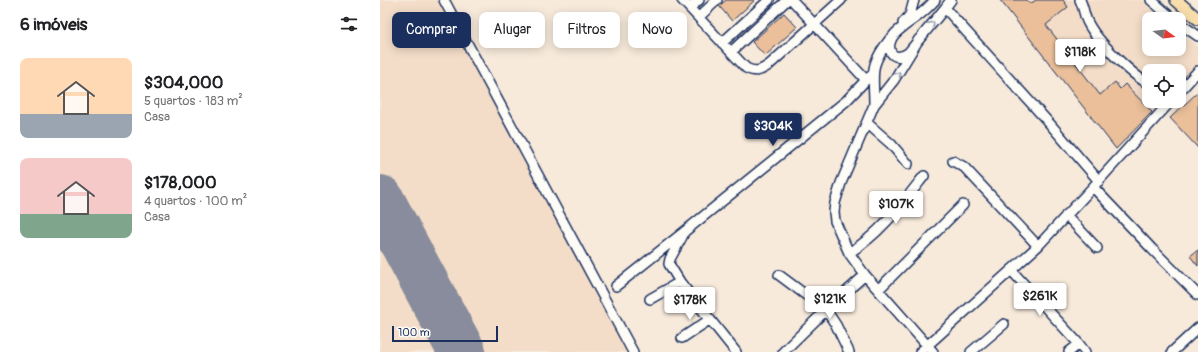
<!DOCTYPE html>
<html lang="pt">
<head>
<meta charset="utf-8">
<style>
	:root { --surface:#fff; --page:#f6f6f6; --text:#202124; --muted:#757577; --accent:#1b2f5e }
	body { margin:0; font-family:Pangolin,sans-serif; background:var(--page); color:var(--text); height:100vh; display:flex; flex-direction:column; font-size:15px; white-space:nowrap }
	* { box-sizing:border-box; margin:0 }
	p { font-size:13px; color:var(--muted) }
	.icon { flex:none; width:22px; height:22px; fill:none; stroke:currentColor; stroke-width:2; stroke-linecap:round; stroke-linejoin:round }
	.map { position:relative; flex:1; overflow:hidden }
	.drawer { display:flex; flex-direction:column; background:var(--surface); width:380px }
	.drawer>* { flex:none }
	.hud { position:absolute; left:12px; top:12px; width:380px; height:36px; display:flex; gap:8px }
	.needle { width:26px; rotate:105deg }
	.fabs { position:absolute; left:762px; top:12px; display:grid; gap:8px }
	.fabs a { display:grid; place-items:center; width:44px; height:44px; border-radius:8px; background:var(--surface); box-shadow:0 2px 10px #0003; font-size:20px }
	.scale { position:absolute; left:12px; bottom:10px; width:106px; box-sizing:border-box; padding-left:4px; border:2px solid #1b2f5e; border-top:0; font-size:11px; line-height:14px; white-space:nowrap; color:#1b2f5e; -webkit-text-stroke:3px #fdfcf7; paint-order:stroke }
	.price { position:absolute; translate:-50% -34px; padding:0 9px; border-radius:4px; background:#fff; color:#222; font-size:13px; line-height:26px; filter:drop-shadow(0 1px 2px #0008) }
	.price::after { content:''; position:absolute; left:50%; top:24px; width:12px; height:9px; margin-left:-6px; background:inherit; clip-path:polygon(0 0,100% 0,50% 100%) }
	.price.current { background:var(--accent); color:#fff }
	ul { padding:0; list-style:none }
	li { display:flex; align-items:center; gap:12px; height:100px; padding:0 20px }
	li span { display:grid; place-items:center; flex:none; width:112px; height:80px; border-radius:8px; color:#555 }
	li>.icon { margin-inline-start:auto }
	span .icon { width:48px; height:48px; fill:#fffc; stroke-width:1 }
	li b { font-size:17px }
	h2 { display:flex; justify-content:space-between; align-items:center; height:48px; padding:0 20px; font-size:17px }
	.pill { padding:0 14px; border-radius:8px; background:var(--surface); box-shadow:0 2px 10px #0003; font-size:14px; line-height:36px }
	.pill.current { background:var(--accent); color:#fff }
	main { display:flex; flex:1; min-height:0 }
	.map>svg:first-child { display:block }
</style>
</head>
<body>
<main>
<section class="drawer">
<h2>6 imóveis<svg class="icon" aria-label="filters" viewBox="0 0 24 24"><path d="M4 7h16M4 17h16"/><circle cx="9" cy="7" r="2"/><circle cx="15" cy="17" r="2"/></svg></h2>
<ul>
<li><span style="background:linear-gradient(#ffd9b3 70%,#9aa5b1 0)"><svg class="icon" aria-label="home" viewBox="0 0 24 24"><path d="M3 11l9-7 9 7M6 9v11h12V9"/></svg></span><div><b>$304,000</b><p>5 quartos · 183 m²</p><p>Casa</p></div></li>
<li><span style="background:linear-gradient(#f6c9c9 70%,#7fa58c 0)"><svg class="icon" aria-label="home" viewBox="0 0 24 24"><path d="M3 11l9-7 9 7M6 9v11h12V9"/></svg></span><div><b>$178,000</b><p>4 quartos · 100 m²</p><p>Casa</p></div></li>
</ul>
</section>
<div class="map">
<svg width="818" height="352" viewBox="0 0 818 352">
	<rect width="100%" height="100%" fill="#f7eadb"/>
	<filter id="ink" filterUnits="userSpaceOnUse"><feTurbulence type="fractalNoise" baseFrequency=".025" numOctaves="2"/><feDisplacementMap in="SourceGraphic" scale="8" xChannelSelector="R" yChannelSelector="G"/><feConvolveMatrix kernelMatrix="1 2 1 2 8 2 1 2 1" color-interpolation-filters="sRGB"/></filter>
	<g filter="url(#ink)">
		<path fill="#f3ddc8" d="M 0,0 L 72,0 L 128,109 L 259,352 L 0,352 Z
			M 620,0 L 762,0 L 785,19 L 769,19 L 769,49 L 799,49 L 799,31 L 818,47 L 818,66 L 799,85 L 799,71 L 769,71 L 769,101 L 783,101 L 736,149 Z"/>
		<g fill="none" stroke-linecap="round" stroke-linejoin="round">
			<path stroke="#898c9c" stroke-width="48" d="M 0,199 L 82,352"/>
		</g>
		<path fill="#eabf9a" stroke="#1b2f5e" d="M 346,0 L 375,0 L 352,21 L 339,6 Z
			M 620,0 L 647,0 L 650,4 L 656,0 L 683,0 L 688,7 L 666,25 L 720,95 L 735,82 L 740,89 L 745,84 L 772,112 L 736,149 Z
			M 404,13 L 417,27 L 385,56 L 372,42 Z
			M 818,92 L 818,148 L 790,118 Z
			M 818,250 L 818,266 L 810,256 Z"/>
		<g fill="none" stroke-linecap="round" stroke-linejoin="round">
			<g stroke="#1b2f5e" stroke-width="12">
				<path id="minor" d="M 64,0 L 253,352
					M 302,0 L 366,68 C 376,73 380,71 389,65 L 461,0
					M 412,0 L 486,80
					M 555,0 C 548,8 540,15 531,21 C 526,25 518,30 514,35 C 504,47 512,64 528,53 L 565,8 L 571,0
					M 700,0 C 704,8 704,16 708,23 C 717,41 752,75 769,84
					M 771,0 L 793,19
					M 310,8 L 319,0
					M 565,8 L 670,124 L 719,181
					M 319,17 L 337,0
					M 523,23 L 530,15 L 534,0
					M 799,23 L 818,36
					M 539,39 L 514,80 L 494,105 L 461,183 L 455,203 L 454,212 L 455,221 L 469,253 L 485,275 L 553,352
					M 342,43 L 389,0
					M 351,52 L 407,0
					M 799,92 L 818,71
					M 494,105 C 494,72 488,67 510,39
					M 487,123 L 511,144 L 528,164
					M 573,161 L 584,167 L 658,246
					M 713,187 L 772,249 L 818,295
					M 686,215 L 717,248
					M 303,235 L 290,259 L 289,264 L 300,282 L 356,352
					M 469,253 C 500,234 522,204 544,176
					M 631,270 L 699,344 L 705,352
					M 399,275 L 446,310 L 456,325 L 469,352
					M 236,286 L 304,232 L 466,101 L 486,80 L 492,75
					M 498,290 L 583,205
					M 270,299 L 300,282
					M 302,338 L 329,320
					M 403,352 L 446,310 L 485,275
					M 540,352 L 658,246 L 713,187 L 791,101
					M 591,352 L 624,324
					M 689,352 L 699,344
					M 792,352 L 818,328"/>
			</g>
			<g stroke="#1b2f5e" stroke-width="14">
				<path id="major" d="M 796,0 L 818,19"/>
			</g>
			<use href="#minor" stroke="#fdfcf7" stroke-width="9"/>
			<use href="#major" stroke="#f8deab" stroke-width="11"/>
		</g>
		<defs><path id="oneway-chevron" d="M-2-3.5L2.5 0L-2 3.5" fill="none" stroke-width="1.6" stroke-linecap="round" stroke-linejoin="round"/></defs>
		<g stroke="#8c96aa">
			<use href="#oneway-chevron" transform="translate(552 24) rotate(-50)"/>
			<use href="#oneway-chevron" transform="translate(518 74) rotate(-57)"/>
		</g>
	</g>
</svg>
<div class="fabs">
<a><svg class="needle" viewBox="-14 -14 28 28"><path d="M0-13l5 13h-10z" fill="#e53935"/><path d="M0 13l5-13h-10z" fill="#757577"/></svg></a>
<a><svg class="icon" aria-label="locate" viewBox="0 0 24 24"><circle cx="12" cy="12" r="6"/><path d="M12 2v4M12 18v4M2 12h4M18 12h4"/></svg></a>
</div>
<div class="scale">100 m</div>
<b class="price" style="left:700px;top:73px">$118K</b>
<b class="price current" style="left:393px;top:147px">$304K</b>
<b class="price" style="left:516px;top:225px">$107K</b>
<b class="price" style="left:660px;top:317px">$261K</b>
<b class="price" style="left:450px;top:320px">$121K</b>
<b class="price" style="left:310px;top:321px">$178K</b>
<div class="hud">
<a class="pill current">Comprar</a>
<a class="pill">Alugar</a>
<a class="pill">Filtros</a>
<a class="pill">Novo</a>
</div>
</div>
</main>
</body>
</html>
